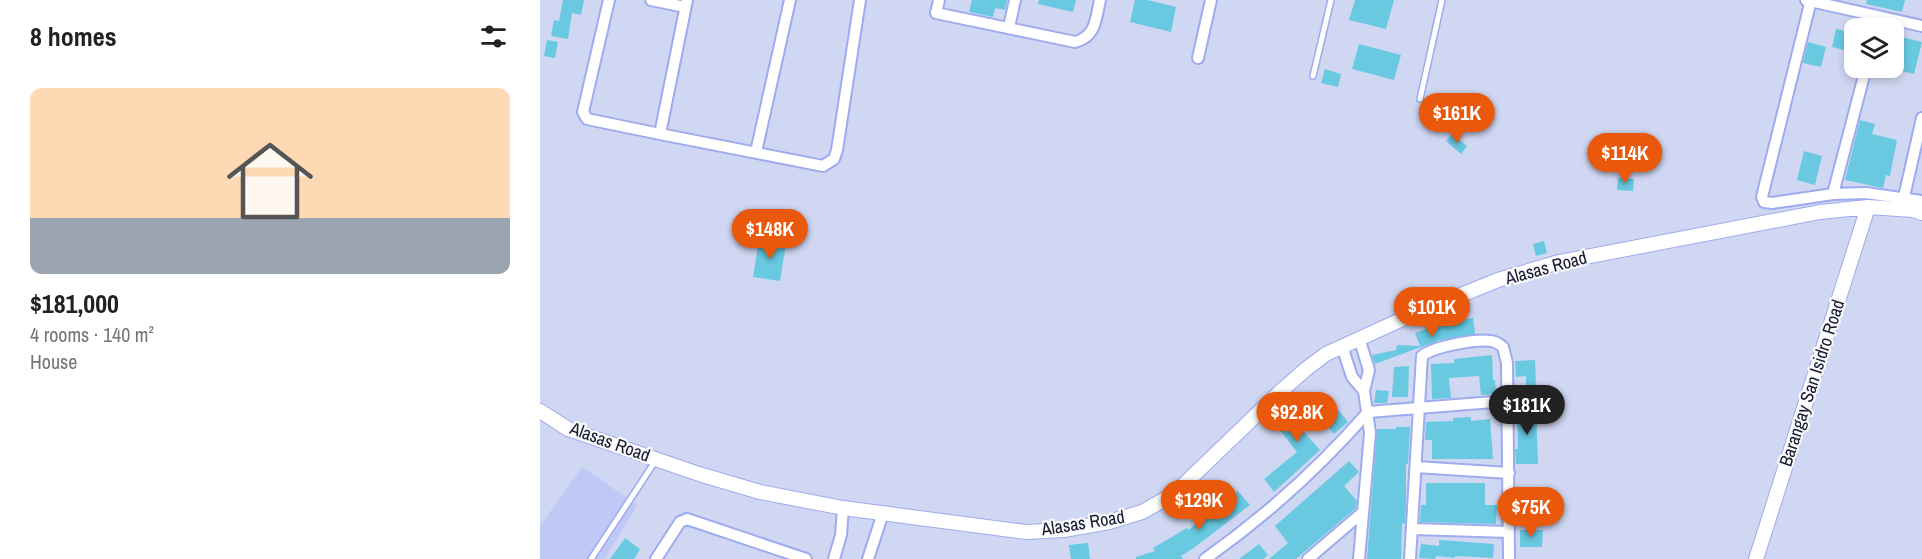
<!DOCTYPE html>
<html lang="en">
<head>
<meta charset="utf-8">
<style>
	:root { --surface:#fff; --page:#f6f6f6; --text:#202124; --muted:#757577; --accent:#ea580c }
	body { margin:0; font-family:"Archivo Narrow",sans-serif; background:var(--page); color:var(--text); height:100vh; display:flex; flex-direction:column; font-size:22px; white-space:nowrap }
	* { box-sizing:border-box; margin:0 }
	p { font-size:20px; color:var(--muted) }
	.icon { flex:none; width:33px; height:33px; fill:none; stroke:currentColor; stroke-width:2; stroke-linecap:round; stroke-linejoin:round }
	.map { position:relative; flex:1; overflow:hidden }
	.drawer { display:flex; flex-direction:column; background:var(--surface); width:540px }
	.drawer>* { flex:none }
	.tools { position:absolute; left:1304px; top:18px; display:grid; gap:12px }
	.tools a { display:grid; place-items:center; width:60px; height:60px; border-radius:12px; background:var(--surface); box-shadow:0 3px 9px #0003; font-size:30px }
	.price { position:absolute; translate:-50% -51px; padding:0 14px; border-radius:21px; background:var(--accent); color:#fff; font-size:20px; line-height:39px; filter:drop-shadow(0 2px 3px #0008) }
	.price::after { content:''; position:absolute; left:50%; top:36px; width:18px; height:14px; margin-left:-9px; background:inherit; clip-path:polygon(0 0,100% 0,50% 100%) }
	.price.active { background:#222; color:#fff }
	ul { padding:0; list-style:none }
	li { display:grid; align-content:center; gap:12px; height:318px; padding:0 30px }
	li span { display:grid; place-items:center; height:186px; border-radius:12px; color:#555 }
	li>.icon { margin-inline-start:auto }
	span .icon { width:108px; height:108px; fill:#fffc; stroke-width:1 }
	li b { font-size:26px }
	h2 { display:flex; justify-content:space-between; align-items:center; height:72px; padding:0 30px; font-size:26px }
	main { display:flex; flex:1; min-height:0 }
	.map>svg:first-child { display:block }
</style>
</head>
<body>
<main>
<section class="drawer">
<h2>8 homes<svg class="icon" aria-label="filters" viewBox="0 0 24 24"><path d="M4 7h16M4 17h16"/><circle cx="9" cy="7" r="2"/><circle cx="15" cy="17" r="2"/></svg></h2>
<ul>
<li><span style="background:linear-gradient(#ffd9b3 70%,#9aa5b1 0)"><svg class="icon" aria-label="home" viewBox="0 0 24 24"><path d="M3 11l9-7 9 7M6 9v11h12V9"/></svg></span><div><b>$181,000</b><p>4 rooms · 140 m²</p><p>House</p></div></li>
</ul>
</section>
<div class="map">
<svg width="1382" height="559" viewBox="0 0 1382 559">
	<rect width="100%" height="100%" fill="#d0d7f2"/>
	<path fill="#bfc9f6" d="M 42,467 L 96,504 L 96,507 L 65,559 L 0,559 L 0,526 Z"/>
	<path fill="#68c9e1" d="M 23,0 L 44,0 L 41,15 L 32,13 L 28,39 L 11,36 L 14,20 L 19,21 Z
		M 432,0 L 467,0 L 465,10 L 455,8 L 453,17 L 429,12 Z
		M 499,0 L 536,0 L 533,12 L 498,4 Z
		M 595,0 L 607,0 L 636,7 L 631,32 L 590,22 Z
		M 815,0 L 854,0 L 846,29 L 809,20 Z
		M 1327,0 L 1365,0 L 1362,12 L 1326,4 Z
		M 1296,29 L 1312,33 L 1308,51 L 1292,47 Z
		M 1361,37 L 1382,42 L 1374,74 L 1353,69 Z
		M 7,40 L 18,42 L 15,58 L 4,56 Z
		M 1268,42 L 1286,47 L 1281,67 L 1263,63 Z
		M 819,44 L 861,55 L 854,80 L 812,69 Z
		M 785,69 L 801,74 L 798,87 L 781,83 Z
		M 1320,120 L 1335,124 L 1332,134 L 1357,140 L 1350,176 L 1346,175 L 1343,188 L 1305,180 Z
		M 912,134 L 927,146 L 921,154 L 906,141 Z
		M 1264,151 L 1282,156 L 1275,185 L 1257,180 Z
		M 1078,178 L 1094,179 L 1093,191 L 1077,190 Z
		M 219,240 L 246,244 L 240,281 L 213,277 Z
		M 1004,241 L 1007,253 L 996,256 L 993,244 Z
		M 933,318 L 935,334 L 900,340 L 835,364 L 832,355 L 856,350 L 857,345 L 880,346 L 875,333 L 897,325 Z
		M 952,355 L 953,380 L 955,380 L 956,394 L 941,395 L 939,376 L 909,378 L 911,398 L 892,399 L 891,364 L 914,363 L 914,359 Z
		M 995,360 L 996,386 L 986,386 L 986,376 L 976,377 L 975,361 Z
		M 869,366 L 868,397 L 852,397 L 854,367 Z
		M 836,390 L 849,391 L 847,403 L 834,403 Z
		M 771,395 L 785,412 L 763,431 L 780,450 L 734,492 L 724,479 L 757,452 L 739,429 L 760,412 L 756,408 Z
		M 977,407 L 996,407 L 998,464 L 976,464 L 975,449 L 978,449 Z
		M 798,410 L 808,422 L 794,434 L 784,422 Z
		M 931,417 L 931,421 L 950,419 L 953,459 L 892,459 L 892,440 L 885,440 L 886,422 L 913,421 L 913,418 Z
		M 856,427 L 870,427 L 868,464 L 866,464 L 866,505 L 865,523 L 862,524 L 861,559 L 827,559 L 837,429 L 856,429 Z
		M 809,461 L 819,472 L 804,486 L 817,501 L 816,508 L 756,559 L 729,559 L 748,543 L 735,526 Z
		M 886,483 L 945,483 L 945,505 L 957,505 L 956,524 L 880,522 L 881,505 L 886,505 Z
		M 698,491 L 710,505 L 655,547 L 641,556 L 643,559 L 596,559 L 596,557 L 615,551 L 613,548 L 647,528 L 648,530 Z
		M 996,492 L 997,507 L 976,508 L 976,493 Z
		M 980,530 L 1003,530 L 1002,547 L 980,547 Z
		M 85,538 L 100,549 L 94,559 L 70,559 Z
		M 899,540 L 954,544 L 953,558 L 915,556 L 915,558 L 896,556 L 895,559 L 879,558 L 881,544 L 899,546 Z
		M 548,543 L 550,559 L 531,559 L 529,545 Z
		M 719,544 L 728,555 L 723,559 L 699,559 Z"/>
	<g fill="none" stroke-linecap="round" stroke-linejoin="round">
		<g stroke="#9eabee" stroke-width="8">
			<path id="lane" d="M 773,76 L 791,0
				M 880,99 L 902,0
				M 51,559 L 116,460"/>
		</g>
		<g stroke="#9eabee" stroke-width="14">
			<path id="street" d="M 69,0 L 43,112 L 47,119 L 120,134
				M 111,0 L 145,7
				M 147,0 L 120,134 L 283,166 L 294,159 L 297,150 L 320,0
				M 399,0 L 396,13 L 535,42 C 556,37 556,18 560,0
				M 1266,0 L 1382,26
				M 1271,0 L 1222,197 L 1224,202 L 1232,203 L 1293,194 L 1326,193 L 1382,201
				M 469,27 L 475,0
				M 658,58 L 671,0
				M 216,152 L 250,0
				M 1293,194 L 1326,68
				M 1364,197 L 1382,118
				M 819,338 L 829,370 L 824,391 L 830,433 L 819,559
				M 802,346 L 812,377 L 824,391
				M 876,467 L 969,473
				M 873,529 L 969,532
				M 116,559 L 140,522 L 147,519 L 266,559
				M 294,559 L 301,535 L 303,508
				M 328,559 L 343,513
				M 665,559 C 723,518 781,466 828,412 L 966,401
				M 768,559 L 823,512
				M 870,559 L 882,356 C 892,347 941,337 955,342 C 958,343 960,345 963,347 L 967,363 L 969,559"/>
		</g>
		<g stroke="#9eabee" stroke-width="16">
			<path id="secondary" d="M 0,411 L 28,429 L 159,474 L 220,492 L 303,508 L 486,532 L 524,530 L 569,522 L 602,512 L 634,494 L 740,392 L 766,369 L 786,354 L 867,317 L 958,280 L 1019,262 L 1280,212 L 1328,207 L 1373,210 L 1382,213
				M 1216,559 L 1328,207"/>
		</g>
		<use href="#lane" stroke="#fff" stroke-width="5"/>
		<use href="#street" stroke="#fff" stroke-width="10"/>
		<use href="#secondary" stroke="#fff" stroke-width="14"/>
	</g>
	<g text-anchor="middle" stroke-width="4.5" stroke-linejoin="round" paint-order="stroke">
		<g font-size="18" fill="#161932" stroke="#f9f9f9">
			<text transform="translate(1006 268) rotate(-15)" y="6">Alasas Road</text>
			<text transform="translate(1272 383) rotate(-72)" y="6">Barangay San Isidro Road</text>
			<text transform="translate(70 442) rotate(20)" y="6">Alasas Road</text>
			<text transform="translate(543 523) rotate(-9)" y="6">Alasas Road</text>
		</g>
	</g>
</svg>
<div class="tools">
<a><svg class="icon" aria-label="layers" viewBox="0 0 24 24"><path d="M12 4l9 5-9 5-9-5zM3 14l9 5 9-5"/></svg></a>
</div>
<b class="price" style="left:917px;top:144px">$161K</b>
<b class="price" style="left:1085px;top:184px">$114K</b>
<b class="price" style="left:230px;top:260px">$148K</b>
<b class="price" style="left:892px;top:338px">$101K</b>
<b class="price active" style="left:987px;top:436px">$181K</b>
<b class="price" style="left:757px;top:443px">$92.8K</b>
<b class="price" style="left:659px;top:531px">$129K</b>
<b class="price" style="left:991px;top:538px">$75K</b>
</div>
</main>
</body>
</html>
